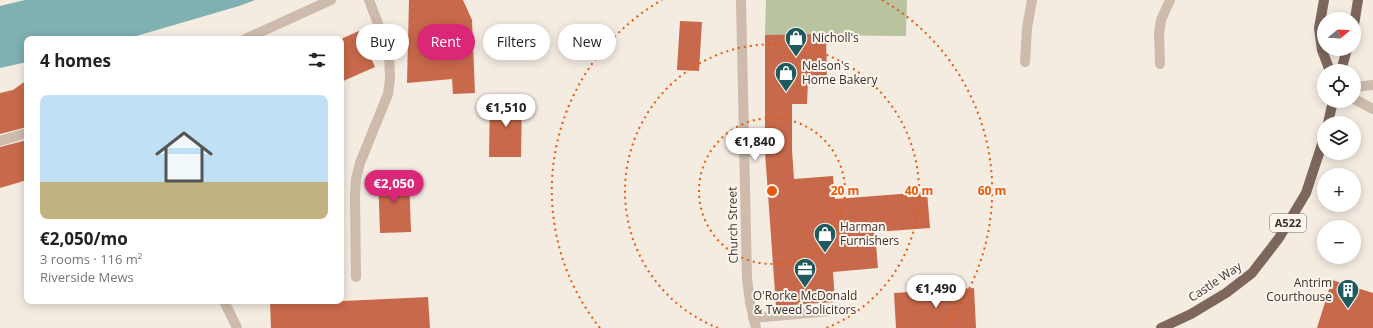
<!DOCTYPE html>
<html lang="en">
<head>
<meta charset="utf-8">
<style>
	:root { --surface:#fff; --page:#f6f6f6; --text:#222; --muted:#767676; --line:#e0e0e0; --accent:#db2777 }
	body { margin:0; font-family:"Open Sans",sans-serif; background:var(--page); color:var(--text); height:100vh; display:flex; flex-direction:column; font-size:15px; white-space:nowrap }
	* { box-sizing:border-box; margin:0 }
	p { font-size:13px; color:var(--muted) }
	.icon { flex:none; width:22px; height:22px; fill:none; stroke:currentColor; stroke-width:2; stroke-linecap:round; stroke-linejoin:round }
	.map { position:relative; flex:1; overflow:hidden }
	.side { position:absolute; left:24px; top:36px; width:320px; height:268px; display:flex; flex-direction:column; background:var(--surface); border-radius:8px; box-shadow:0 2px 10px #0003 }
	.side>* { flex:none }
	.banner { position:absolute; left:356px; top:24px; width:380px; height:36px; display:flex; gap:8px }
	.needle { width:26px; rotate:72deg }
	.fabs { position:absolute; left:1317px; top:12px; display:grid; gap:8px }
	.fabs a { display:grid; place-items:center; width:44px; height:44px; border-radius:50%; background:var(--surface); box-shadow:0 2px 10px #0003; font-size:20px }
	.price { position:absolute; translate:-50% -34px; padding:0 9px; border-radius:14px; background:#fff; color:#222; font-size:13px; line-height:26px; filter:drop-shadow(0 1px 2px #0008) }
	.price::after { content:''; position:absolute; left:50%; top:24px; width:12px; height:9px; margin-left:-6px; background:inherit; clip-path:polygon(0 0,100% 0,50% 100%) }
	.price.active { background:var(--accent); color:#fff }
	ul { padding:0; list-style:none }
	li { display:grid; align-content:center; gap:8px; height:212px; padding:0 16px }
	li+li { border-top:1px solid var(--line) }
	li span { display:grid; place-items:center; height:124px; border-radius:8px; color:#555 }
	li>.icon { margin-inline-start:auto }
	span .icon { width:72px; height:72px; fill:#fffc; stroke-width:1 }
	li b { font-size:17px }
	h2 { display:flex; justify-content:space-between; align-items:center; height:48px; padding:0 16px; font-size:17px }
	.chip { padding:0 14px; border-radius:18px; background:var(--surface); box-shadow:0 2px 10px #0003; font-size:14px; line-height:36px }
	.chip.active { background:var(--accent); color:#fff }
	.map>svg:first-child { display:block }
</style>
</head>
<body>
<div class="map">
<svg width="1373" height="328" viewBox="0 0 1373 328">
	<rect width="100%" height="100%" fill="#f4ebe1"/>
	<path fill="#b8c4a0" d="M 766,0 L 907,0 L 906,36 L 765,35 Z"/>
	<path fill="#7fb0b2" d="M 25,0 L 255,0 L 239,6 L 126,39 L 27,39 L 27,62 L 0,68 L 0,6 Z"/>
	<path fill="#c8694b" d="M 409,0 L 463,0 L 472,20 L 475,93 L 453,94 L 452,79 L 407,83 Z
		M 680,21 L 702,22 L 699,71 L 677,70 Z
		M 359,31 L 375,67 L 341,82 L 341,39 Z
		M 826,34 L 827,81 L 808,82 L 807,104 L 792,104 L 792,150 L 794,179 L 833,176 L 835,199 L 927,192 L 930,228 L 875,232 L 878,268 L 833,272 L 835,302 L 776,306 L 765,152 L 765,35 Z
		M 27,80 L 27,127 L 0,134 L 0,93 L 13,90 Z
		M 490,98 L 522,98 L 521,157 L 489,157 Z
		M 27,140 L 27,180 L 0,188 L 0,147 Z
		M 378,175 L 409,175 L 411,232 L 380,233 Z
		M 1332,280 L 1373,293 L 1373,328 L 1317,328 Z
		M 974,288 L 976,328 L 896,328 L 894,293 Z
		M 428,297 L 430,328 L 271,328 L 270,301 L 301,301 L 301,303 Z"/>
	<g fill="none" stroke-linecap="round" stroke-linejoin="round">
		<path stroke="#cdbbac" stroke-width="10" d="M 1025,62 L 1027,28 L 1032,0
			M 1354,87 L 1373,85
			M 1354,99 L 1373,109
			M 753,318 L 842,310"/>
		<path stroke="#cdbbac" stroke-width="10" d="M 741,0 L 747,279 L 750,302 L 756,328
			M 245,39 L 331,0
			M 1160,64 L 1159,34 L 1161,20 L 1170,0
			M 0,141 L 27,133
			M 356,277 L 355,196 L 356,179 L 360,163 L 388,94 L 390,79 L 389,53 L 369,0
			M 224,301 L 237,328"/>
		<path stroke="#7d675c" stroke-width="10" d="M 1324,0 L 1319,28 L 1322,50 L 1330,71
			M 1354,25 L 1358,0
			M 1341,71 L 1347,49
			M 1328,123 L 1333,101
			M 1161,328 L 1191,314 L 1226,293 L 1252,273 L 1279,238 L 1306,193 L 1324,138"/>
	</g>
	<g fill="none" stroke="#e8590c" stroke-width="2" stroke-dasharray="2 4">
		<circle cx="772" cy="191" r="73"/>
		<path d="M718 328A147 147 0 1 1 826 328"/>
		<path d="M600 328A220 220 0 0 1 662 0M882 0A220 220 0 0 1 944 328"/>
	</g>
	<defs>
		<g id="shop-pin" transform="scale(1.15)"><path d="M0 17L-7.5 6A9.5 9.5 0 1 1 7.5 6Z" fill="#1f5a5e" stroke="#fbf5ee"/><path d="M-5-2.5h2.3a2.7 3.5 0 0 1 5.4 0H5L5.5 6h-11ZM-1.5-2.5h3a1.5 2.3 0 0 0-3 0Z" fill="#fff"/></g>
		<g id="office-pin" transform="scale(1.15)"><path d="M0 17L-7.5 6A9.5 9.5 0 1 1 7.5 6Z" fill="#1f5a5e" stroke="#fbf5ee"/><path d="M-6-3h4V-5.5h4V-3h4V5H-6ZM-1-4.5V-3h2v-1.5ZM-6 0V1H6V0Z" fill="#fff"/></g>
		<g id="building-pin" transform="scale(1.15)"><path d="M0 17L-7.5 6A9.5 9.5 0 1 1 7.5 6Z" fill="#1f5a5e" stroke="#fbf5ee"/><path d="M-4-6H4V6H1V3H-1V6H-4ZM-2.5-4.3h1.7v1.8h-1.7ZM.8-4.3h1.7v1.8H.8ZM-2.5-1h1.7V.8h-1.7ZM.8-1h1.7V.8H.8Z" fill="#fff"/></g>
	</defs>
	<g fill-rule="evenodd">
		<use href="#shop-pin" x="796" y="38"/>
		<use href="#shop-pin" x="786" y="73"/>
		<use href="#shop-pin" x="825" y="234"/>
		<use href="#office-pin" x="805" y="269"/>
		<use href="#building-pin" x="1348" y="290"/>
	</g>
	<g text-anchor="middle" stroke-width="4" stroke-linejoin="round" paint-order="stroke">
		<rect fill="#fbf5ee" stroke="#756b66" stroke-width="1" x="1270" y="214" width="36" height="18" rx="3"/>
		<g font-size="11" font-weight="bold" fill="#3b302b">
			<text x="1288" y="227">A522</text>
		</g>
		<g font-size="12" fill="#3b302b" stroke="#fbf5ee" text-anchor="start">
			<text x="812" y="42">Nicholl's</text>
			<text x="802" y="70">Nelson's<tspan x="802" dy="14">Home Bakery</tspan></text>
			<text x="840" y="231">Harman<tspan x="840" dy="14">Furnishers</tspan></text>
			<text x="1332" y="287" text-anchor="end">Antrim<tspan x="1332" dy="14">Courthouse</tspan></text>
			<text x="805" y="300" text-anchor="middle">O'Rorke McDonald<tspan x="805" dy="14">&amp; Tweed Solicitors</tspan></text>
		</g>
		<g font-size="12" fill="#3b302b" stroke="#fbf5ee">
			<text transform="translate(733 225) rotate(-91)" y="4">Church Street</text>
			<text transform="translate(1215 282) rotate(-34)" y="4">Castle Way</text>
		</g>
	</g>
	<circle cx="772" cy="191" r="6" fill="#e8590c" stroke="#fbf5ee" stroke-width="2"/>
	<g font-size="12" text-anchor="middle" font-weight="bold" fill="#e8590c" stroke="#fbf5ee" stroke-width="4" stroke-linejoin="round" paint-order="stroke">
		<text x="845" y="195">20 m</text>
		<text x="919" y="195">40 m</text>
		<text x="992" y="195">60 m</text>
	</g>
</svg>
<div class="fabs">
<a><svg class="needle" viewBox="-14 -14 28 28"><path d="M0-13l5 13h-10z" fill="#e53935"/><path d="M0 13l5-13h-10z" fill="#767676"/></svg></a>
<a><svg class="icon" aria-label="locate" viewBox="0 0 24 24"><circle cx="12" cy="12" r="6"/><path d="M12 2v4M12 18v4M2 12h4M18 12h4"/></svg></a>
<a><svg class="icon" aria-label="layers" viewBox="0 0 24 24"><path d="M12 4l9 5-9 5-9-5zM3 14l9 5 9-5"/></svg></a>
<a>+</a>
<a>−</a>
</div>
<b class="price" style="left:506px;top:128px">€1,510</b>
<b class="price" style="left:755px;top:162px">€1,840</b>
<b class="price active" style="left:394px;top:204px">€2,050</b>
<b class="price" style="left:936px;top:309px">€1,490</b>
<div class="banner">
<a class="chip">Buy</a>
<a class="chip active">Rent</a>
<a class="chip">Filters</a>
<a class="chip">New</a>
</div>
<section class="side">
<h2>4 homes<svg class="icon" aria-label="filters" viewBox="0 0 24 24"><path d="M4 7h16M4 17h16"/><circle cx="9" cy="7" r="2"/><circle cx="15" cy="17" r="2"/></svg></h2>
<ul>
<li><span style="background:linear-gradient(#bfe0f5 70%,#c2b280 0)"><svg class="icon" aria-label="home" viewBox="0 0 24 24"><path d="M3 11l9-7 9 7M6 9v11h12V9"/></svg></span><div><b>€2,050/mo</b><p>3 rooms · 116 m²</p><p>Riverside Mews</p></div></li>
</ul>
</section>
</div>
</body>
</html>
